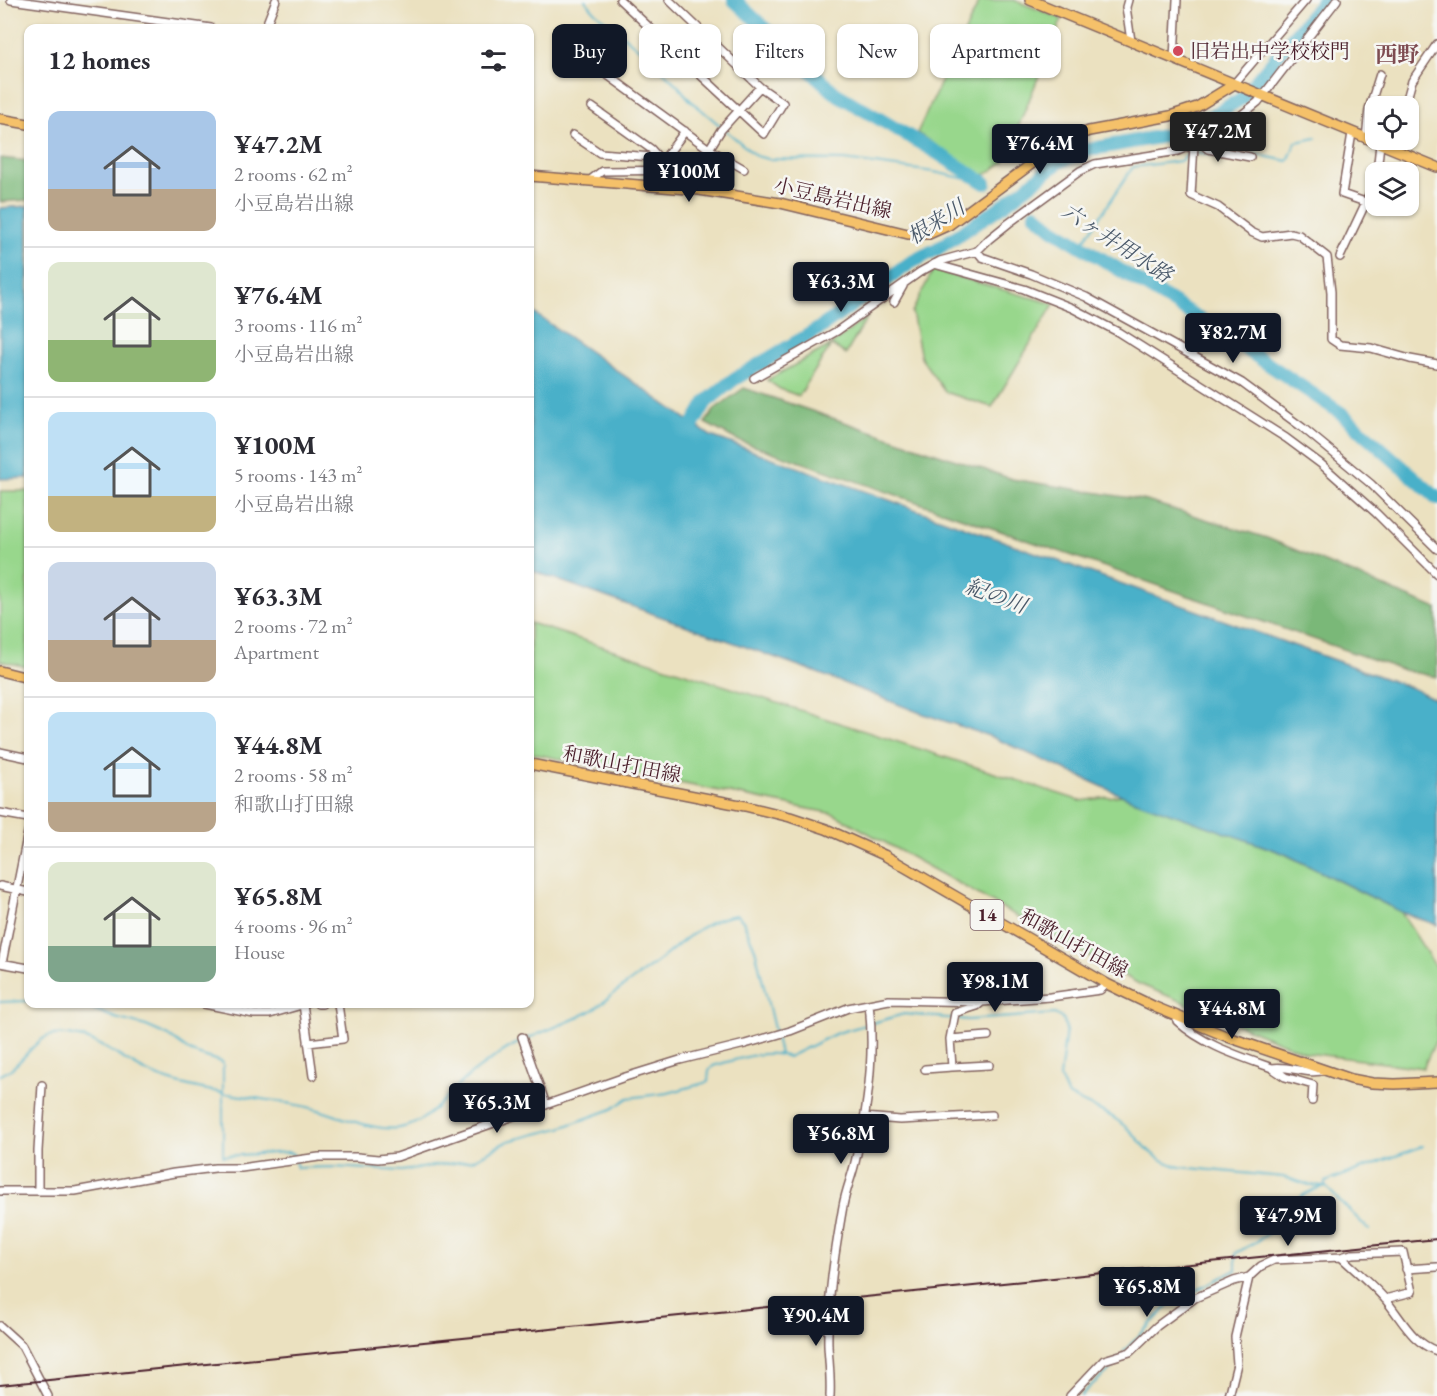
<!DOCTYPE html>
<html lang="en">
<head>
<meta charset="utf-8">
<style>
	:root { --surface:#fff; --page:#f7f7f7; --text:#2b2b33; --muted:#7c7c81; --line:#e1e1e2; --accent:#111827 }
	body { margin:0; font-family:"EB Garamond","Noto Serif JP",serif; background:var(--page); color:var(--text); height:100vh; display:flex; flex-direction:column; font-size:22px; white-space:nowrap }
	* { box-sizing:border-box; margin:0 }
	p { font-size:20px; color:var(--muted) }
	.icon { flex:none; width:33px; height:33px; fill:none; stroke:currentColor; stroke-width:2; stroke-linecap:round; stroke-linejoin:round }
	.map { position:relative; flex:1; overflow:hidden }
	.drawer { position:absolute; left:24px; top:24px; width:510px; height:984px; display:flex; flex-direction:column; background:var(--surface); border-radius:12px; box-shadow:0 2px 4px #0004 }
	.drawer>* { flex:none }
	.guide { position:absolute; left:552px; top:24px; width:570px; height:54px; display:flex; gap:12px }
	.fabs { position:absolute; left:1365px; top:96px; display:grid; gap:12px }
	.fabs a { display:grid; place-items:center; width:54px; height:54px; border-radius:12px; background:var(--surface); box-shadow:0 2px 4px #0004; font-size:30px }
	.price { position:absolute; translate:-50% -51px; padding:0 14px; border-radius:6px; background:var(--accent); color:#fff; font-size:20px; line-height:39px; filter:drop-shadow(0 2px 3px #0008) }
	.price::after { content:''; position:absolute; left:50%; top:36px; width:18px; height:14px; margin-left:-9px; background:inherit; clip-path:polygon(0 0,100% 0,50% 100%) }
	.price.active { background:#222; color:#fff }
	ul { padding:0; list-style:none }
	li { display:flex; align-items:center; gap:18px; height:150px; padding:0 24px }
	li+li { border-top:2px solid var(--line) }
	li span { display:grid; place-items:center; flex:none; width:168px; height:120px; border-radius:12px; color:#555 }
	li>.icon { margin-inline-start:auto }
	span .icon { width:72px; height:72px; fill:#fffc; stroke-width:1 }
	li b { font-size:26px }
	h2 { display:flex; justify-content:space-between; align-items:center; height:72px; padding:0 24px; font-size:26px }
	.tag { padding:0 21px; border-radius:12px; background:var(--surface); box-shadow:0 2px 4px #0004; font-size:21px; line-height:54px }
	.tag.active { background:var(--accent); color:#fff }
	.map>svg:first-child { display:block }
</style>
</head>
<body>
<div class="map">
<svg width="1437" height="1396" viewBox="0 0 1437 1396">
	<rect width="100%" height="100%" fill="#f6f6f2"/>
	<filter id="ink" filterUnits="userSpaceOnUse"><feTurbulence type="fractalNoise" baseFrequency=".0167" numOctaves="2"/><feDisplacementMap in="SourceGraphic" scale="12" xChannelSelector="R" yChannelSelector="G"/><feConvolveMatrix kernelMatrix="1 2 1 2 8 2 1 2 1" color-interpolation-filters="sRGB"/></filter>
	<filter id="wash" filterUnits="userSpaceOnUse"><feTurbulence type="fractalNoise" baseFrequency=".008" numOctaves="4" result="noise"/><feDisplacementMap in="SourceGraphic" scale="24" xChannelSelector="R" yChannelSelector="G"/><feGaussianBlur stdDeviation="1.35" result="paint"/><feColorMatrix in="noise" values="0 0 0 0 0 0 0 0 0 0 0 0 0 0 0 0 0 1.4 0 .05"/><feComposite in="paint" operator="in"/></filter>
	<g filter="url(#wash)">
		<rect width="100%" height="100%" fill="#ebe1c0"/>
		<path fill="#98d78c" stroke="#717b5c" stroke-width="1.5" d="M 980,0 L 1014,0 L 1062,19 L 1004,162 L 983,176 L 917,133 Z
			M 933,270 L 1054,304 L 992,407 L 945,392 L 921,358 L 912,312 Z
			M 868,316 L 846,354 L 831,345 L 799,396 L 780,389 L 767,380 L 831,345 Z
			M 0,491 L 28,491 L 28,667 L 0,661 Z
			M 530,623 L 1081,801 L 1122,795 L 1283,853 L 1401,912 L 1437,969 L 1437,1038 L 1423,1068 L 1307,1053 L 1139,984 L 834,814 L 530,753 Z"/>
		<path fill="#7ab878" stroke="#626c52" stroke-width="1.5" d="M 0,158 L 28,161 L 28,200 L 0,202 Z
			M 744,388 L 1012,479 L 1143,500 L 1267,538 L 1437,609 L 1437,677 L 1403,670 L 737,440 L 705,423 L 716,408 Z"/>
		<path fill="#4ab0c9" stroke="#4a687a" stroke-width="1.5" d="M 28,206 L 28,478 L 0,479 L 0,208 Z
			M 530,310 L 711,436 L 1412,688 L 1437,700 L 1437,925 L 1401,912 L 1283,853 L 1130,799 L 992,737 L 918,712 L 802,667 L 530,570 Z"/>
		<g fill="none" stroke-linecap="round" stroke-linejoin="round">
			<path stroke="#4ab0c9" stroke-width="2" d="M 585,0 L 595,12 L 645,54 L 679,87 L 690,100 L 756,156 L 768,159 L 844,160 L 934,172 L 985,183
				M 1081,245 L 1133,167 L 1180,161 L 1189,154 L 1196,152 L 1251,161 L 1253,154 L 1288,161 L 1296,142 L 1316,138
				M 0,1002 L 28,1001
				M 81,1004 L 115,1018 L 146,1026 L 169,1036 L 191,1052 L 221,1062 L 223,1065 L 223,1156 L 289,1152 L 293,1154 L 297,1168 L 333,1167 L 402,1171 L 473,1160 L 508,1141 L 560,1128 L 612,1109 L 628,1098 L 668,1093 L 708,1082 L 709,1071 L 713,1066 C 736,1060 765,1048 788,1057 L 837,1033 L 904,1014 L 968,1020 L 1055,1014 L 1064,1020 L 1066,1029 L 1060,1078 L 1067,1094 C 1083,1105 1102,1109 1117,1120 C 1143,1138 1144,1157 1180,1167 L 1283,1177 L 1310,1185 L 1325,1186 L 1369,1230
				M 0,1075 C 21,1068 34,1037 53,1035 C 98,1032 118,1061 156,1076 C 204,1094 257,1096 307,1107 C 336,1113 378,1136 408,1126 C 431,1119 452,1089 471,1074 C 486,1063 503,1050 520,1042 C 543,1031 568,1023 591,1011 C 601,1005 610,996 620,989 C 633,979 647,970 660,960 C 683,941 706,918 737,915 L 743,921 L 755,949 L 780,1054
				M 1124,1351 L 1172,1302 L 1236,1270 L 1236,1253 C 1247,1247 1260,1241 1268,1233 C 1292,1210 1288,1197 1325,1186 L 1325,1182 L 1423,1146
				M 1081,1396 C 1092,1381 1111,1374 1119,1358"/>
			<path stroke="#4ab0c9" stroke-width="14" d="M 734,0 L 835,93 L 939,154 L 985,183
				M 1035,214 L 1053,229 L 1216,329 L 1341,413 L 1437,498
				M 684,440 L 706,402 L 733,380 L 820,328 L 910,263 L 937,249 L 1005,204 L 1059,162 L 1087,150 L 1164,136 L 1190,128 L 1241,99 L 1324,0"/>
		</g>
	</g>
	<g filter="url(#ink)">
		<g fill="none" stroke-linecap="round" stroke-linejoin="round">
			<g stroke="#82635f" stroke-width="10">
				<path id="minor" d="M 11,0 L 211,28
					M 620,0 L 764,134 L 783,103 L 760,87 L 669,0
					M 1128,0 L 1126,7 L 1131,41
					M 265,28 L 276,0
					M 573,40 L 606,74 L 709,149 L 744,169
					M 1174,59 L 1177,0
					M 1233,85 L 1306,0
					M 1405,106 L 1412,81 L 1437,44
					M 592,107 L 651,149 L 659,158
					M 1352,133 L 1342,194 L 1365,202
					M 573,135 L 600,153 L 665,158 L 685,131
					M 1366,139 L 1369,109 L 1380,74
					M 1200,142 L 1208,149 L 1250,157
					M 1194,145 L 1191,195 L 1218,207 L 1251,232 L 1262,237 L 1291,233 L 1299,235 L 1327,257 L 1331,292 L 1331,339 L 1340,345 L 1371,348 L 1410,359 L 1437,364
					M 1377,172 L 1380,144
					M 589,181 L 602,171 L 696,170 L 721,130 L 760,87
					M 977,251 L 982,257 L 1031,274 L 1086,297 L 1242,383 L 1303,428 L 1371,484 L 1437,549
					M 1340,257 L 1376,181
					M 934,264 L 1024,289 L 1072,308 L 1118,332 L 1286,438 L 1321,464 L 1376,513 L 1437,574
					M 894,302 L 903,286
					M 754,378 L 837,331 L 920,272 L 940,261 L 977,251 L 989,239 L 1009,223 L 1080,171 L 1095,164 L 1178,151 L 1220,132 L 1258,102 L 1337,0
					M 0,752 L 28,758
					M 0,813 L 28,818
					M 0,886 L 28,892
					M 0,963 L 28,968
					M 2,963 L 28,832
					M 982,1002 L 977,1006 L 955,1013 L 950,1039 L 988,1036
					M 204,1004 L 254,1014 L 270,1014 L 305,1004
					M 303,1004 L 313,1076
					M 318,1004 L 322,1004
					M 1178,1016 L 1177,1021 C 1203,1045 1239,1056 1272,1068
					M 522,1037 L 546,1105
					M 950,1039 L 952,1067 L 989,1065
					M 308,1043 L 343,1039 L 338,1004
					M 925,1069 L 952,1067
					M 1312,1101 L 1313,1085 L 1285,1077 L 1272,1068 C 1290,1065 1308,1076 1325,1070
					M 864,1117 L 900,1120 L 992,1115
					M 0,1191 L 75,1191 L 174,1173 L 215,1168 L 241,1168 L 319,1157 L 357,1157 L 378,1159 L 397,1157 L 622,1078 L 680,1060 L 745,1044 L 790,1031 L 848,1008 L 889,1000 L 982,1002 L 1050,997 L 1100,990 L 1107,984
					M 38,1191 L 38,1151 L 42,1085
					M 1406,1269 L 1437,1267
					M 1385,1299 L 1412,1292 L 1403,1252 L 1352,1254 L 1341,1257 C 1356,1271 1372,1284 1385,1299 C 1402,1319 1411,1342 1437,1351
					M 0,1326 L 22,1346 L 48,1396
					M 830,1396 C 831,1379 829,1363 828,1346 C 827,1300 835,1252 843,1206 C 846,1189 853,1174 856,1158 C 868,1108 875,1055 869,1004
					M 1070,1396 L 1104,1360 L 1130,1352 L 1157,1326 L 1195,1298 L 1234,1281 L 1249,1277 L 1261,1266 L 1274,1260 L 1341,1257
					M 1229,1396 L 1237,1364 L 1235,1337 L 1249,1277"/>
			</g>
			<g stroke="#82635f" stroke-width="12">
				<path id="major" d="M 1030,0 L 1437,167
					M 0,119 L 28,124
					M 530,176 L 699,190 L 780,203 L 908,234 L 929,234 L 949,225 L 1064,140 L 1089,131 L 1170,116 L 1197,107 L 1233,85
					M 0,671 L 28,678
					M 530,764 L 745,806 L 790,817 L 826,829 L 884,855 L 1107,984 L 1155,1007 L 1228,1037 L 1351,1079 L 1372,1083 L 1395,1084 L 1437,1082"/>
			</g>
			<use href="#minor" stroke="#fff" stroke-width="7"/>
			<use href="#major" stroke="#f5c16b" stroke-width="9"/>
			<path stroke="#4a1f2b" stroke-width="2" d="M 0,1385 L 1437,1239"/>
		</g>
	</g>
	<circle fill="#d1495b" stroke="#f6f6f2" stroke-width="2" cx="1178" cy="51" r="6"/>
	<g text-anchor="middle" stroke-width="5" stroke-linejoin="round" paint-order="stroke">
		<rect fill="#f6f6f2" stroke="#7e6067" stroke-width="1.5" x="970.5" y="900" width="33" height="30" rx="4.5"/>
		<g font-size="18" font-weight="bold" fill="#4a1f2b">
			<text x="987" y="921">14</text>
		</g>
		<g font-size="20" fill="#4a1f2b" stroke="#f6f6f2" text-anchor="start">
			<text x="1190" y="58">旧岩出中学校校門</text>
		</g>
		<g font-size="20" fill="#4a1f2b" stroke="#f6f6f2">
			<text transform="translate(833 198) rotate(13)" y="7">小豆島岩出線</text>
			<text transform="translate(622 764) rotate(11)" y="7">和歌山打田線</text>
			<text transform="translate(1074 943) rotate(29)" y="7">和歌山打田線</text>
		</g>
		<g font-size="21" font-style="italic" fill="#4a596a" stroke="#f6f6f2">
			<text transform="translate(936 222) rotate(-32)" y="7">根来川</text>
			<text transform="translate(1117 243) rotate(33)" y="7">六ヶ井用水路</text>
			<text transform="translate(996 596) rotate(20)" y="7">紀の川</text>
		</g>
		<g font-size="22" font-weight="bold" fill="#7e4c52" stroke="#f6f6f2">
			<text x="1397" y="62">西野</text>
		</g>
	</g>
</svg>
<div class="fabs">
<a><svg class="icon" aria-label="locate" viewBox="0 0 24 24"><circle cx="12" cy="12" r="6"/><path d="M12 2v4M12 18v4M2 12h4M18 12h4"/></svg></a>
<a><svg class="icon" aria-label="layers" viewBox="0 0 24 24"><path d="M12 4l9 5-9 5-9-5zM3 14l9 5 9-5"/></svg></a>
</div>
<b class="price active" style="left:1218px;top:163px">¥47.2M</b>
<b class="price" style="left:1040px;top:175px">¥76.4M</b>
<b class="price" style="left:689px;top:203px">¥100M</b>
<b class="price" style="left:841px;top:313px">¥63.3M</b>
<b class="price" style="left:1233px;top:364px">¥82.7M</b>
<b class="price" style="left:995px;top:1013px">¥98.1M</b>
<b class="price" style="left:1232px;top:1040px">¥44.8M</b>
<b class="price" style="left:497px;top:1134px">¥65.3M</b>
<b class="price" style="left:841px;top:1165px">¥56.8M</b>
<b class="price" style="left:1288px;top:1247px">¥47.9M</b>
<b class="price" style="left:1147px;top:1318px">¥65.8M</b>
<b class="price" style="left:816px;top:1347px">¥90.4M</b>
<div class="guide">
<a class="tag active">Buy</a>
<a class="tag">Rent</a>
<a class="tag">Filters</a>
<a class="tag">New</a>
<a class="tag">Apartment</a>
</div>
<section class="drawer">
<h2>12 homes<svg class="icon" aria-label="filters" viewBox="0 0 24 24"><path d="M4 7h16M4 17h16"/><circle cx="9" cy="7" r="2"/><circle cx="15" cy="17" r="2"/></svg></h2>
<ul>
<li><span style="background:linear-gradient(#a9c7e8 65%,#b9a48a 0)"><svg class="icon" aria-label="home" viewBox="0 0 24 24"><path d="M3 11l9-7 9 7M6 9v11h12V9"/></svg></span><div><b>¥47.2M</b><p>2 rooms · 62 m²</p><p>小豆島岩出線</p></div></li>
<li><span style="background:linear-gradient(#dfe7d0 65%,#8fb573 0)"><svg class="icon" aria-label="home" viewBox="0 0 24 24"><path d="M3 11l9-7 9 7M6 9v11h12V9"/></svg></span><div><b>¥76.4M</b><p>3 rooms · 116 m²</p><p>小豆島岩出線</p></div></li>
<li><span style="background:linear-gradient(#bfe0f5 70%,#c2b280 0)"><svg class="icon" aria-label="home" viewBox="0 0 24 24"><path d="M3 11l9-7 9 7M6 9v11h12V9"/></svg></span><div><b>¥100M</b><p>5 rooms · 143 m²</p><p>小豆島岩出線</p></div></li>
<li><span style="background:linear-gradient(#c9d6e8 65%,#b9a48a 0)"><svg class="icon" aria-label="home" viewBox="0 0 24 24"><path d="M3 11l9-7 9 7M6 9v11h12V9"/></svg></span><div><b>¥63.3M</b><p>2 rooms · 72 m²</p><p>Apartment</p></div></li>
<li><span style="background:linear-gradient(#bfe0f5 75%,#b9a48a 0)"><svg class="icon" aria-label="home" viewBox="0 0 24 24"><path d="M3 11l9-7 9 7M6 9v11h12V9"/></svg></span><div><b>¥44.8M</b><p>2 rooms · 58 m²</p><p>和歌山打田線</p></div></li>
<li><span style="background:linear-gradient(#dfe7d0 70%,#7fa58c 0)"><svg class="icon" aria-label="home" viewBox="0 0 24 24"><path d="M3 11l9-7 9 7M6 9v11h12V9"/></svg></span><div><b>¥65.8M</b><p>4 rooms · 96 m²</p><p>House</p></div></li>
</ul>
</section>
</div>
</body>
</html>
